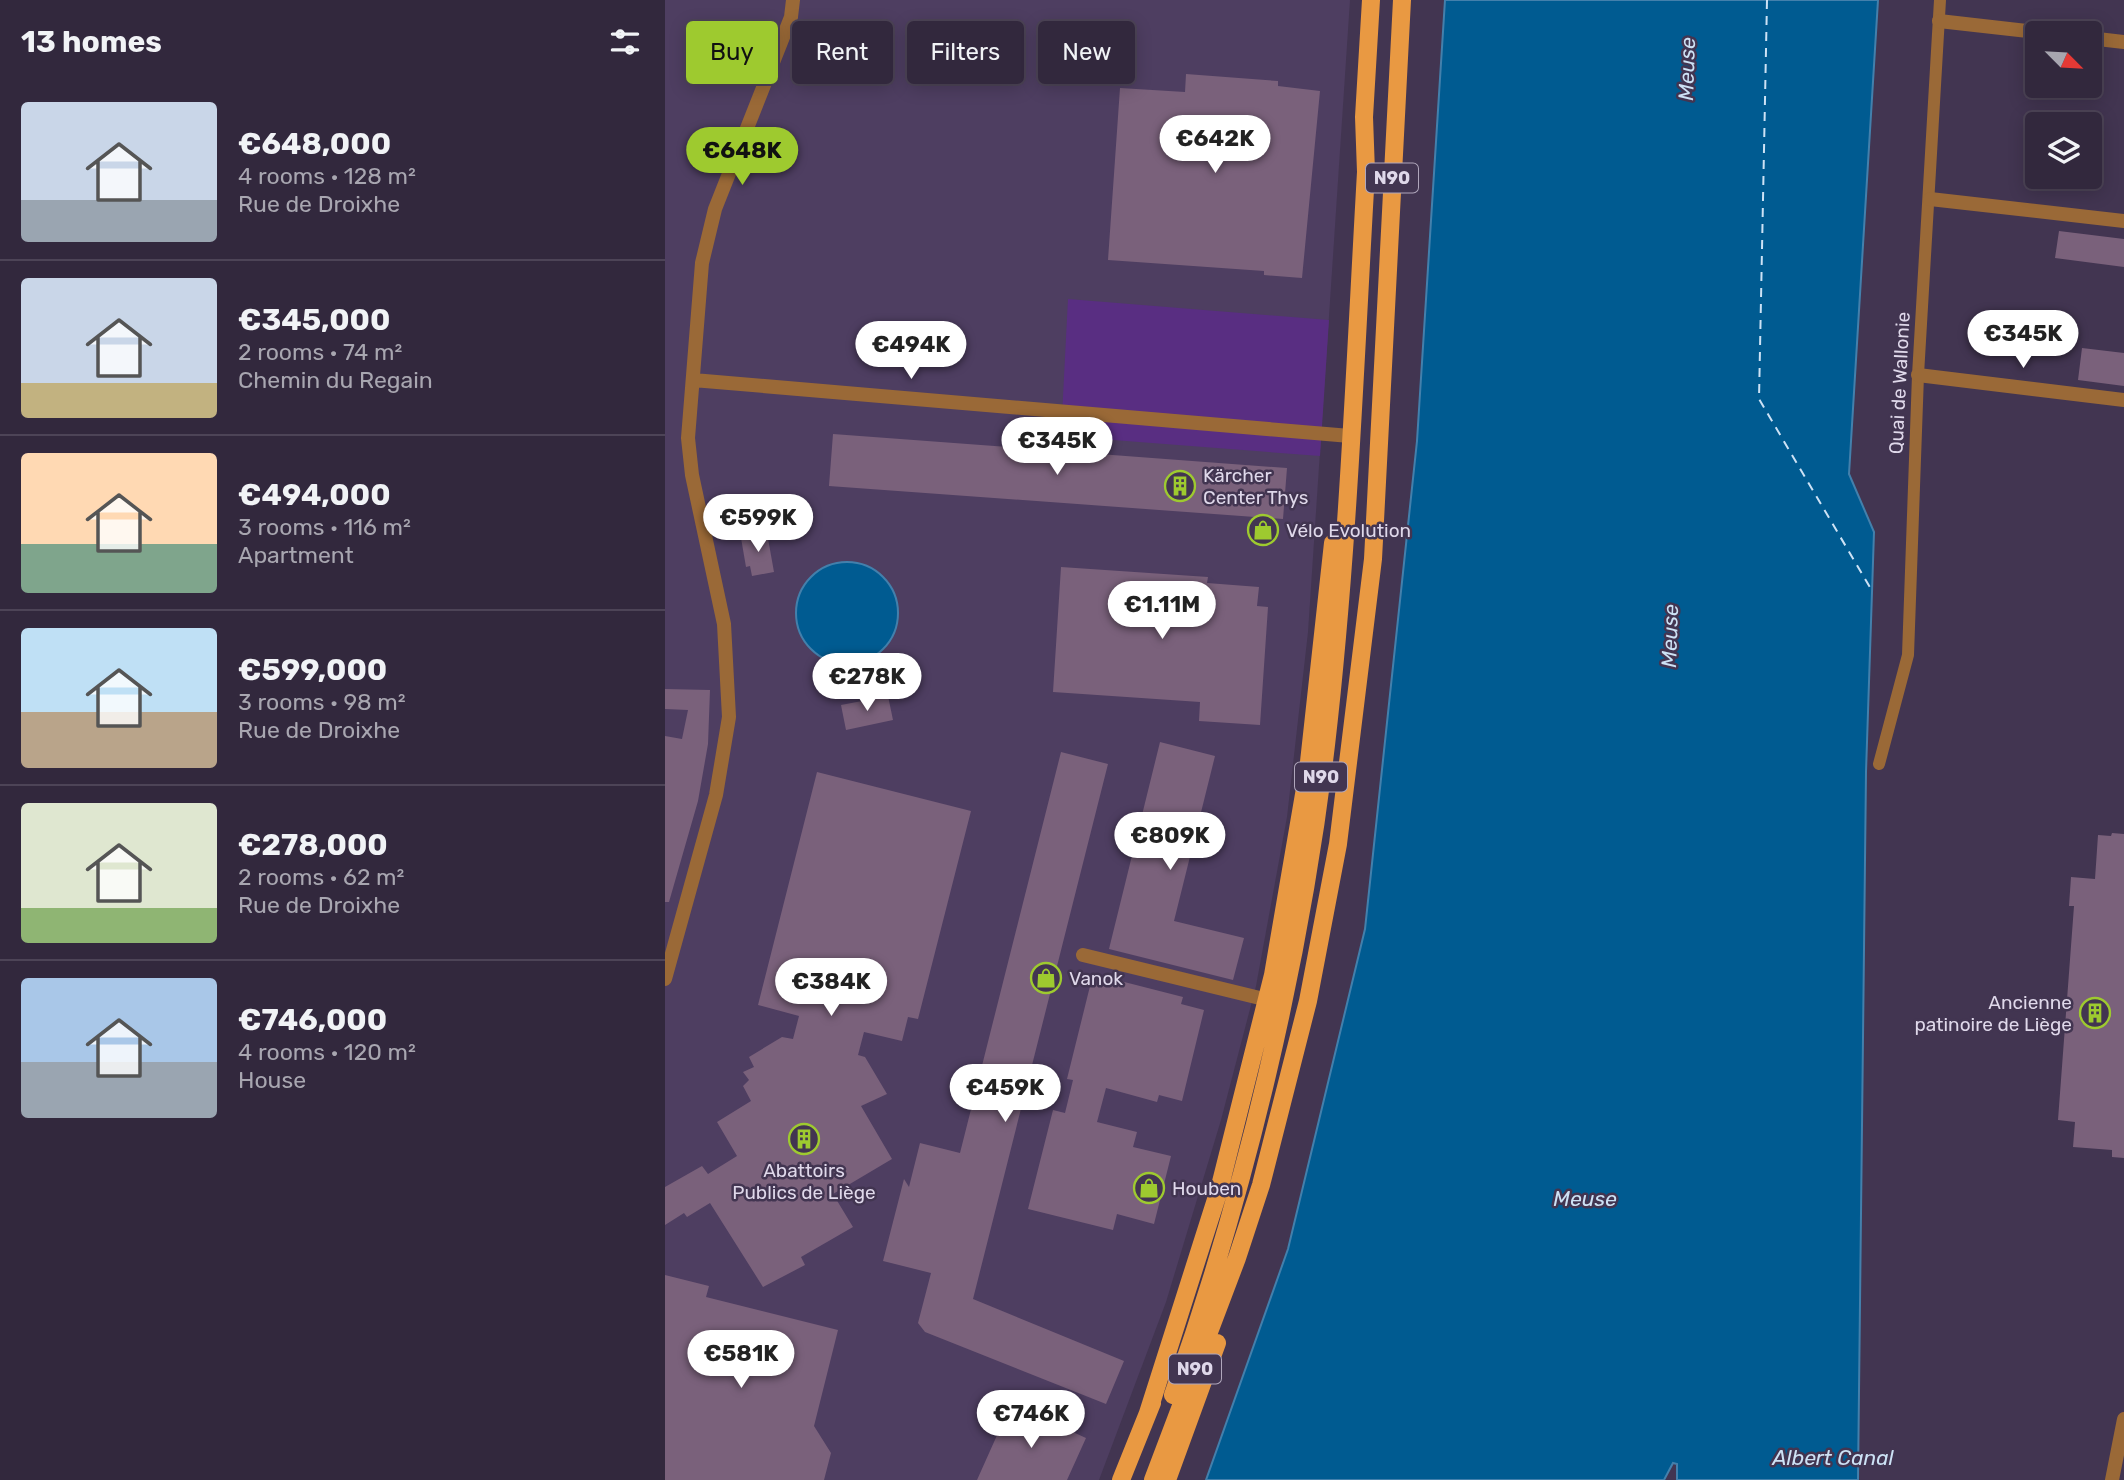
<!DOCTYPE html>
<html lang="en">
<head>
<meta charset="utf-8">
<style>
	:root { --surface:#32283d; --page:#3a3044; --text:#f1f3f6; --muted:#a8a6b0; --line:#4d4457; --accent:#9eca2f }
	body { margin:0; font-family:Rubik,sans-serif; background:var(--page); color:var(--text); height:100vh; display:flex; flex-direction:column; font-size:26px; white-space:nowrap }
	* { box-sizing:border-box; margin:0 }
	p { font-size:23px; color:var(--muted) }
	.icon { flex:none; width:38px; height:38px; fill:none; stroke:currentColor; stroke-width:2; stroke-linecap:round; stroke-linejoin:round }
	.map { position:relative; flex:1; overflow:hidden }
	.panel { display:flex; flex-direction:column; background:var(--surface); width:665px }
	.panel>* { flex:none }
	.top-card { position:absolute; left:21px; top:21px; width:665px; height:63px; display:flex; gap:14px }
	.needle { width:46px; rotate:114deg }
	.controls { position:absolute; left:1360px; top:21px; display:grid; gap:14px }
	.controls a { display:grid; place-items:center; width:77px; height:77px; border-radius:7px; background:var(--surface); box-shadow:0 4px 18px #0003,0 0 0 2px var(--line); font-size:35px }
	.price { position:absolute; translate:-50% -60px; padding:0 16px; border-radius:24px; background:#fff; color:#222; font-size:23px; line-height:46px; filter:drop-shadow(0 2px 4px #0008) }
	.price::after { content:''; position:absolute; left:50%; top:42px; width:21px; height:16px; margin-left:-10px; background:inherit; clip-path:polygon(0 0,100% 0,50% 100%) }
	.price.active { background:var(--accent); color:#111 }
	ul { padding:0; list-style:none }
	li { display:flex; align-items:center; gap:21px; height:175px; padding:0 21px }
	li+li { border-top:2px solid var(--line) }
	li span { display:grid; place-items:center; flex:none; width:196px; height:140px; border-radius:7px; color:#555 }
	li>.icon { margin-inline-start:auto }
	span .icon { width:84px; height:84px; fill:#fffc; stroke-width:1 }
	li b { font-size:30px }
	h2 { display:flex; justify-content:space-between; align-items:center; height:84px; padding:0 21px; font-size:30px }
	.tag { padding:0 24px; border-radius:7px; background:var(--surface); box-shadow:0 4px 18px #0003,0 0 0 2px var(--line); font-size:24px; line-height:63px }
	.tag.active { background:var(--accent); color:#111 }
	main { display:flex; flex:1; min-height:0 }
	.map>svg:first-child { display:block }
</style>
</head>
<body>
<main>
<section class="panel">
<h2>13 homes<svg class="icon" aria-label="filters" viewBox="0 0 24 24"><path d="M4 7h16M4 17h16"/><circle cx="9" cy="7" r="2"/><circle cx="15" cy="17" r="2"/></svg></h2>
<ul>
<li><span style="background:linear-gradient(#c9d6e8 70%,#9aa5b1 0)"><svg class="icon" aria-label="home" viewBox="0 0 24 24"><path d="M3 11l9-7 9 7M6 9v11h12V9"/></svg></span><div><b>€648,000</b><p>4 rooms · 128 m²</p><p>Rue de Droixhe</p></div></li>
<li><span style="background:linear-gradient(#c9d6e8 75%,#c2b280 0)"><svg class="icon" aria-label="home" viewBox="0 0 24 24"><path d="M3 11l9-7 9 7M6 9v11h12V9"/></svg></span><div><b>€345,000</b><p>2 rooms · 74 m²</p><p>Chemin du Regain</p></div></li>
<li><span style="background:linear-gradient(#ffd9b3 65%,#7fa58c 0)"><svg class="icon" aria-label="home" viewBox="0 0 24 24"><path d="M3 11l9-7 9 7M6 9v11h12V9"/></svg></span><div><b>€494,000</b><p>3 rooms · 116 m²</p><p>Apartment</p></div></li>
<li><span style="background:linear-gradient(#bfe0f5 60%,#b9a48a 0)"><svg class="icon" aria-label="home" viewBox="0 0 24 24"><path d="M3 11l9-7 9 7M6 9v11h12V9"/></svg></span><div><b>€599,000</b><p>3 rooms · 98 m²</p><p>Rue de Droixhe</p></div></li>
<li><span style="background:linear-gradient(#dfe7d0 75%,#8fb573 0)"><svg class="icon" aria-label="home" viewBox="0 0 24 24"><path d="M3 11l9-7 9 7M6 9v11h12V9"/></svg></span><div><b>€278,000</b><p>2 rooms · 62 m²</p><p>Rue de Droixhe</p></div></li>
<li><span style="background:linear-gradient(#a9c7e8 60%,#9aa5b1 0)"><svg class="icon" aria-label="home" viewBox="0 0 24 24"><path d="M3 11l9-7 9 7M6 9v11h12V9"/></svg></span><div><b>€746,000</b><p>4 rooms · 120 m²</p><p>House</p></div></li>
</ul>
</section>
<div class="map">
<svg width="1459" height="1480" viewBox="0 0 1459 1480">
	<rect width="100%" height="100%" fill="#423551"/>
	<path fill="#4e3e61" d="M 0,0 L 685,0 L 643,632 L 622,817 L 591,986 L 556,1120 L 501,1302 L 434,1480 L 0,1480 Z"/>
	<path fill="#592e82" d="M 403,299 L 664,320 L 655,456 L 396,436 Z"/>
	<path fill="#005b91" stroke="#4380ac" stroke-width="2" d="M 780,0 L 1213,0 L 1184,474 L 1209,532 L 1201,772 L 1193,1480 L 1012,1480 L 1012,1464 L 1008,1463 L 999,1480 L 541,1480 L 623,1249 L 700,929 L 752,441 Z
		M131 613a51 51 0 1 1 102 0a51 51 0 1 1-102 0Z"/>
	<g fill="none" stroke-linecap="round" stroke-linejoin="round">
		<path stroke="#cde2f5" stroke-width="2" stroke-dasharray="9 7" stroke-linecap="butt" d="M 1102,0 L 1094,399 L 1206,589"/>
	</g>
	<path fill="#7a617b" d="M 521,74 L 613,81 L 613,86 L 655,91 L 637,278 L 599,275 L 599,271 L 443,260 L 455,88 L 520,92 Z
		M 1394,231 L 1459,239 L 1459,267 L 1390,258 Z
		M 1417,348 L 1459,353 L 1459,386 L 1413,380 Z
		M 168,434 L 622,468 L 618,519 L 164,486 Z
		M 102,533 L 109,572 L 87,576 L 85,566 L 81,567 L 76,538 Z
		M 396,567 L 543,577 L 542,583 L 594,587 L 592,606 L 603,607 L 595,725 L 534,721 L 535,702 L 388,692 Z
		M 0,689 L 45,690 L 43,744 L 33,801 L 4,902 L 0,902 L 0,736 L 17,739 L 23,710 L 0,709 Z
		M 223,696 L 228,720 L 181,730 L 176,705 Z
		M 495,742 L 550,756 L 509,921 L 579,938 L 568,980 L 444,949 Z
		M 396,752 L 443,764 L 308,1299 L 459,1361 L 441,1404 L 260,1332 L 253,1323 L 266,1273 L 218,1261 L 239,1179 L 244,1187 L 255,1143 L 295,1153 Z
		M 152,772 L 306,811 L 253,1019 L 243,1017 L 237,1041 L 199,1032 L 193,1055 L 200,1057 L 222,1094 L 196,1106 L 227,1159 L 168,1194 L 188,1227 L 136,1257 L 140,1265 L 98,1287 L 45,1203 L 22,1217 L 19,1213 L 0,1225 L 0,1187 L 37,1166 L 43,1174 L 72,1156 L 52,1122 L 86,1101 L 78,1086 L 84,1080 L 78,1072 L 89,1067 L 84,1057 L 117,1037 L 128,1039 L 134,1016 L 93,1005 Z
		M 1447,833 L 1459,834 L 1459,1158 L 1447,1157 L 1447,1150 L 1408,1147 L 1410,1122 L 1393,1120 L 1409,906 L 1404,906 L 1406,877 L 1430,879 L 1433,835 L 1446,836 Z
		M 428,974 L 518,997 L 516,1004 L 539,1010 L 517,1101 L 494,1095 L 492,1102 L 441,1088 L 432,1122 L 472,1132 L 468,1147 L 506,1156 L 489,1224 L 452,1214 L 448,1230 L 363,1209 L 388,1110 L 400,1113 L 408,1080 L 402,1079 Z
		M 0,1275 L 44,1286 L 41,1297 L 173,1330 L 149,1426 L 166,1453 L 159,1480 L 0,1480 Z
		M 346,1404 L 421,1438 L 402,1480 L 312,1480 Z"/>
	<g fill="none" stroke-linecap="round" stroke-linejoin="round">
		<path stroke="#9a6937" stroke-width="12" d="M 1214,764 L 1243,655 L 1253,375 L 1275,0"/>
		<path stroke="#9a6937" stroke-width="14" d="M 1274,21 L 1380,33
			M 1424,38 L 1459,42
			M 1265,199 L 1459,221
			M 1253,375 L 1459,400
			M 28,380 L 685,436
			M 418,955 L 603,1000
			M 0,979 L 51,795 L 64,717 L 59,624 L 27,475 L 23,438 L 37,263 L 50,209 L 126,17 L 128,0
			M 1447,1480 L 1459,1419"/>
		<path stroke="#e99942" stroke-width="18" d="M 508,1395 C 581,1190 635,962 661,745 C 683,555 690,363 701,172 L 699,117 L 706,0
			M 483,1413 L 554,1190 L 608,975 L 643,771 L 668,543
			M 456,1480 L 487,1403
			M 488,1480 L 572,1258 L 596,1185 L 643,1001 L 673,844 L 708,559 L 737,0
			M 502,1480 L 552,1343"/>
	</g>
	<defs>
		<g id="building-ring" transform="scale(1.575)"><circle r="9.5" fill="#423551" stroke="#9eca2f" stroke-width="1.5"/><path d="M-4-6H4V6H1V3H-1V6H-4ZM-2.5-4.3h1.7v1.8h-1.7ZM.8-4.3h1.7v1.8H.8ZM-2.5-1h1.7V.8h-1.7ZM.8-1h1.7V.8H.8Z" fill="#9eca2f"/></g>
		<g id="shop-ring" transform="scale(1.575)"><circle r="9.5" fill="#423551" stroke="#9eca2f" stroke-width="1.5"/><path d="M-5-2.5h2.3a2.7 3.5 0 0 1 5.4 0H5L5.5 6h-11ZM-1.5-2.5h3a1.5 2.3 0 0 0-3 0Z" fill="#9eca2f"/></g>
	</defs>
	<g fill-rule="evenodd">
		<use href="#building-ring" x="515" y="486"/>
		<use href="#shop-ring" x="598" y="530"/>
		<use href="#shop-ring" x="381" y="978"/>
		<use href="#building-ring" x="1430" y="1013"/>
		<use href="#building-ring" x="139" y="1139"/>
		<use href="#shop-ring" x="484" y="1188"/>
	</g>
	<g text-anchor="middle" stroke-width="5" stroke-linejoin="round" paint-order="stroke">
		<g fill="#423551" stroke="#b0a7bc" stroke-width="2">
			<rect x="701" y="163.5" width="52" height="29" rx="5"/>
			<rect x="630" y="762.5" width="52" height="29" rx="5"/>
			<rect x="504" y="1354.5" width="52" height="29" rx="5"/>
		</g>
		<g font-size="18" font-weight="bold" fill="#dfd8ea">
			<text x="727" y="184">N90</text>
			<text x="656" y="783">N90</text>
			<text x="530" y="1375">N90</text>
		</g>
		<g font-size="19" fill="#dfd8ea" stroke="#423551">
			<text transform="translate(1234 383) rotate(-87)" y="7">Quai de Wallonie</text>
		</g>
		<g font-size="19" fill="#dfd8ea" stroke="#423551" text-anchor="start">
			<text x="538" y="482">Kärcher<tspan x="538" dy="22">Center Thys</tspan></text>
			<text x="621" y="537">Vélo Evolution</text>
			<text x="404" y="985">Vanok</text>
			<text x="1407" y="1009" text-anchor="end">Ancienne<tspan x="1407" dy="22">patinoire de Liège</tspan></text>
			<text x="139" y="1177" text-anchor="middle">Abattoirs<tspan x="139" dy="22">Publics de Liège</tspan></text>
			<text x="507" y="1195">Houben</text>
		</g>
		<g font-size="21" font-style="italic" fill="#cde2f5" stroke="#423551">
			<text transform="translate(1022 69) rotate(-88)" y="7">Meuse</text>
			<text transform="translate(1005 636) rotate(-88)" y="7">Meuse</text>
			<text x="920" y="1206">Meuse</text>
			<text x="1168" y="1465">Albert Canal</text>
		</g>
	</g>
</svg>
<div class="controls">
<a><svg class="needle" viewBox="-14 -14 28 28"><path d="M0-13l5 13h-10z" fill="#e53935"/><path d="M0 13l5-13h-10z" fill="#a8a6b0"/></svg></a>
<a><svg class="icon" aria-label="layers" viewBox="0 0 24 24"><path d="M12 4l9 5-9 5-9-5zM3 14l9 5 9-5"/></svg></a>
</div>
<b class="price" style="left:550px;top:175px">€642K</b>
<b class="price active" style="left:77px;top:187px">€648K</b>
<b class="price" style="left:1358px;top:370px">€345K</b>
<b class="price" style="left:246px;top:381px">€494K</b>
<b class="price" style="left:392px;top:477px">€345K</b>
<b class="price" style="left:93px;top:554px">€599K</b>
<b class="price" style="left:497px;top:641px">€1.11M</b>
<b class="price" style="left:202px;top:713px">€278K</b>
<b class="price" style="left:505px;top:872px">€809K</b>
<b class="price" style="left:166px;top:1018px">€384K</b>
<b class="price" style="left:340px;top:1124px">€459K</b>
<b class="price" style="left:76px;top:1390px">€581K</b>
<b class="price" style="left:366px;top:1450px">€746K</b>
<div class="top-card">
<a class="tag active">Buy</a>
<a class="tag">Rent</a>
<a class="tag">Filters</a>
<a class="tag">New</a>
</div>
</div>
</main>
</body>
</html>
